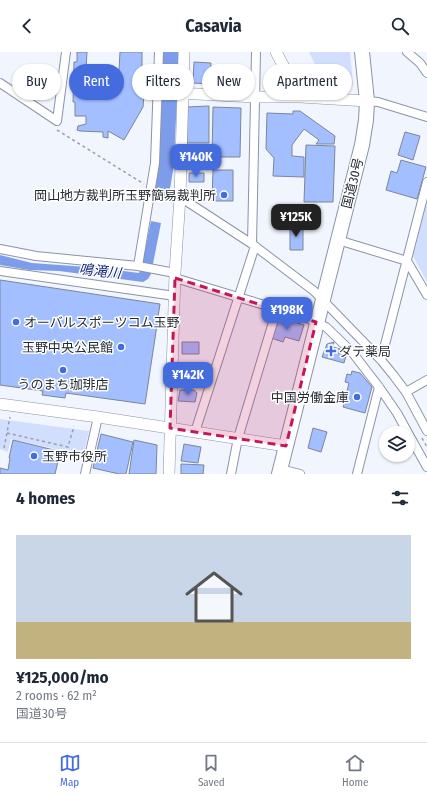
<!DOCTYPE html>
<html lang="en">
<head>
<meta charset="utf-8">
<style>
	:root { --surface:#fff; --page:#f6f6f7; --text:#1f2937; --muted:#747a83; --line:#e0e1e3; --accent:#446cde }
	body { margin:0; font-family:"Fira Sans Condensed","Noto Sans JP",sans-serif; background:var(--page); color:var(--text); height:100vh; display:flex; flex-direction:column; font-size:15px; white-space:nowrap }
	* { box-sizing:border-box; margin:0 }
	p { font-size:13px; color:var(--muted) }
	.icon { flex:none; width:22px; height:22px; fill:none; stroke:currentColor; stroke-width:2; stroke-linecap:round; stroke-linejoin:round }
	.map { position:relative; height:422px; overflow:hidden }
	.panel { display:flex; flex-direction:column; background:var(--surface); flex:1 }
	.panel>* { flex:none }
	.hud { position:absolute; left:12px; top:12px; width:403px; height:36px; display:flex; gap:8px }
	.buttons { position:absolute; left:379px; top:374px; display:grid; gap:8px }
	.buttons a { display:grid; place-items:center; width:36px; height:36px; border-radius:50%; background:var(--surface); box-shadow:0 1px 3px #0004; font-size:20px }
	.price { position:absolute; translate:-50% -34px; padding:0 9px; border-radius:8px; background:var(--accent); color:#fff; font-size:13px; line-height:26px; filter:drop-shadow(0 1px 2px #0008) }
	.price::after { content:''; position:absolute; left:50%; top:24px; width:12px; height:9px; margin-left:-6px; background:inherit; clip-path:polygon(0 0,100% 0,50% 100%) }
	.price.on { background:#222; color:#fff }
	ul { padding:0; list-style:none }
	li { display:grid; align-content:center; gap:8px; height:212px; padding:0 16px }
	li+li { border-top:1px solid var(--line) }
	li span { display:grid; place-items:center; height:124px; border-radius:0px; color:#555 }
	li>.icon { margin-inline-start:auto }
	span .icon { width:72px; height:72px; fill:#fffc; stroke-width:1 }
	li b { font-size:17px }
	h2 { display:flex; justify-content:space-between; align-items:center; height:48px; padding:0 16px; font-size:17px }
	.chip { padding:0 14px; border-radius:18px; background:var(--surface); box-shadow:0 1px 3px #0004; font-size:14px; line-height:36px }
	.chip.on { background:var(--accent); color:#fff }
	header { display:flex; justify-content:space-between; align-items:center; height:52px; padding:0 16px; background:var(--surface); font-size:18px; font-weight:700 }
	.tabs { display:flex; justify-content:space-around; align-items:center; height:56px; border-top:1px solid var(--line); background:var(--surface); font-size:11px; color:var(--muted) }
	.tabs a { display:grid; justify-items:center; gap:2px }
	.tabs .on { color:var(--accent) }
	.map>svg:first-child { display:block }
</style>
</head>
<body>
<header><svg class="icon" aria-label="back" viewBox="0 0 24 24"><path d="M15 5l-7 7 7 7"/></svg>Casavia<svg class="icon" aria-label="search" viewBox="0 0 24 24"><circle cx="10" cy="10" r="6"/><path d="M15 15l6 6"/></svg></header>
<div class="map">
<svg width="427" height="422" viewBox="0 0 427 422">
	<rect width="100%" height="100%" fill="#f1f5fe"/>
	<path fill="#d1defd" d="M 309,0 L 350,0 L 353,33 L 347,38 L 323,36 L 322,27 Z
		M 426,153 L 427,154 L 427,230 L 413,204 Z
		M 0,367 L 89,379 L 83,403 L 11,387 L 8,400 L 0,397 Z"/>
	<path fill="#7d9deb" d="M 151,169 L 161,171 L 151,222 L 148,227 L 143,230 L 59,219 L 29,218 L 0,213 L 0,203 L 32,211 L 101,216 L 139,221 L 143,208 Z"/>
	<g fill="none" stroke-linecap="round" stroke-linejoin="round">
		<path stroke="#7d9deb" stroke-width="17" d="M 161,139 L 165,115 L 171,0"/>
	</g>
	<path fill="#a3bfff" stroke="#7c8599" d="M 77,0 L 87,0 L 86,17 L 119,18 L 120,0 L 142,0 L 142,14 L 146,17 L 143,55 L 124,88 L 108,79 L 108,86 L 103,85 L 103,80 L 80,79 L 77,78 L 78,74 L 86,72 L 86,64 L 75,64 L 75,50 L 73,50 L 74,10 L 77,10 Z
		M 194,10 L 211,11 L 210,32 L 193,31 Z
		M 216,16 L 222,16 L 221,31 L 214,31 Z
		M 209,54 L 209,91 L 187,91 L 187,55 Z
		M 213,55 L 241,56 L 240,105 L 212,105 Z
		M 293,59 L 300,59 L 335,84 L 334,92 L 316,92 L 319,88 L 304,77 L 292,93 L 292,104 L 304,105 L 304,125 L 273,124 L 274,106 L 266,97 L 267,61 L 293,62 Z
		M 405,80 L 420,84 L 413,108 L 398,103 Z
		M 190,93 L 208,94 L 207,107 L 190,106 Z
		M 306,93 L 335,94 L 333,150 L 304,150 Z
		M 401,108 L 426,115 L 417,147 L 386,138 L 391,119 L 397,121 Z
		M 213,118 L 233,118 L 233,149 L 212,149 Z
		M 189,121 L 204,121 L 204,130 L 189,130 Z
		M 290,175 L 303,175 L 303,198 L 290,198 Z
		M 0,228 L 160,252 L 158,265 L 160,266 L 159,274 L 157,273 L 145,352 L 66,341 L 65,346 L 42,343 L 43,339 L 0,333 Z
		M 287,268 L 304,273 L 299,289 L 285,285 L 283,290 L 271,286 L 276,269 L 286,272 Z
		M 182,290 L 199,290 L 199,302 L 182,302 Z
		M 334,290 L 333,295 L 340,297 L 338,301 L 346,304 L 344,311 L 322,305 L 327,292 Z
		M 352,319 L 360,321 L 372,335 L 365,361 L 343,355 L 349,331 L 345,330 L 347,322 L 351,323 Z
		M 180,338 L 194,338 L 197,341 L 195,350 L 178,349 Z
		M 313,376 L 327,380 L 321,400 L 308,396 Z
		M 101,382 L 133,390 L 126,422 L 119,422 L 93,416 Z
		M 13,388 L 58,399 L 57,401 L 60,401 L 55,422 L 0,422 L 0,416 L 8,418 L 10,406 L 9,406 Z
		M 134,388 L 157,393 L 156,422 L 129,422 Z
		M 184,392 L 201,395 L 198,411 L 181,409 Z
		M 181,412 L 204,413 L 203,422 L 181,422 Z"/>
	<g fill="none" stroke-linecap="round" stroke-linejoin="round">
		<g stroke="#8a93a8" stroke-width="10">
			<path id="street" d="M 407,0 L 420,11 L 427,21
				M 0,31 L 57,69 L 66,0
				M 367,49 L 378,50 L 427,65
				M 180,145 L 252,192 L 314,239 L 381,308 L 394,324 L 406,340 L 427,379
				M 338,188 L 407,209 L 427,243
				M 252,192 L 256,0
				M 0,197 L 36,204 L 138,214 L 175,221
				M 138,214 L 155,111 L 159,0
				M 0,219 L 175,244
				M 175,226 L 307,266 L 326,275 L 352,300 L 379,335 L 397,361 L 408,381
				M 381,308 L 427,130
				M 406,340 L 427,328
				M 195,380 L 255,194
				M 408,381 L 427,415
				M 280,417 L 300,422
				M 85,422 L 98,365
				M 231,422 L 238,386 L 277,257
				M 357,422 L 379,335"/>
		</g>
		<g stroke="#8a93a8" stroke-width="12">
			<path id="secondary" d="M 276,0 L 300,45
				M 158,40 L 255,45 L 300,45 L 367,49
				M 0,352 L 98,365 L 286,394
				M 169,422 L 175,221 L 180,145 L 184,0"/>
		</g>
		<g stroke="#8a93a8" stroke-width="16">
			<path id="highway" d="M 279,422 L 362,93 L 366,68 L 367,49 L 362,0"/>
		</g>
		<path stroke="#9b9fa7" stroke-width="1.5" stroke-dasharray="3 3" stroke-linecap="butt" d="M 57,78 L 144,132
			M 159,141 L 169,148
			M 7,381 L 68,395 L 74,374
			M 422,386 L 427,395
			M 4,396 L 10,365"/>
		<use href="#street" stroke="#fff" stroke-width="8"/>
		<use href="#secondary" stroke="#fff" stroke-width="11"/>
		<use href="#highway" stroke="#fff" stroke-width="14"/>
	</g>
	<path fill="#c2185b" fill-opacity="0.2" stroke="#c2185b" stroke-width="3" stroke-dasharray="8 5" stroke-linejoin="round" d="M 175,226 L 316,270 L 286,394 L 170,376 Z"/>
	<g fill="#446cde" stroke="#fff" stroke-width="1.5">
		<circle cx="224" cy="143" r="4"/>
		<circle cx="16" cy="270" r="4"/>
		<circle cx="121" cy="295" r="4"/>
		<path d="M329 293h4v4h4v4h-4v4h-4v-4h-4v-4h4z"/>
		<circle cx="63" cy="318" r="4"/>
		<circle cx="357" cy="345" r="4"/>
		<circle cx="34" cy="404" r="4"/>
	</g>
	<g text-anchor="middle" stroke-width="3" stroke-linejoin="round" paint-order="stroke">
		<g font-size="13" fill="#262a32" stroke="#fff">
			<text transform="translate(352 131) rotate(-76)" y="5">国道30号</text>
		</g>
		<g font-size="13" fill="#262a32" stroke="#fff" text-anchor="end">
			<text x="216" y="148">岡山地方裁判所玉野簡易裁判所</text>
			<text x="24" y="275" text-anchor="start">オーバルスポーツコム玉野</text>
			<text x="113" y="300">玉野中央公民館</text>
			<text x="339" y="304" text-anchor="start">ダテ薬局</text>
			<text x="63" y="337" text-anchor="middle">うのまち珈琲店</text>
			<text x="349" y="350">中国労働金庫</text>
			<text x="42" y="409" text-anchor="start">玉野市役所</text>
		</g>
		<g font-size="14" font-style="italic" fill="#0d227a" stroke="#fff">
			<text transform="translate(100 219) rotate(6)" y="5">鳴滝川</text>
		</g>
	</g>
</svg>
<div class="buttons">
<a><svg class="icon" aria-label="layers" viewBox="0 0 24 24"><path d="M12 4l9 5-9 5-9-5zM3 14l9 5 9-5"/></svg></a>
</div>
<b class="price" style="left:196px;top:126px">¥140K</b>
<b class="price on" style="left:296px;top:186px">¥125K</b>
<b class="price" style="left:287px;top:279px">¥198K</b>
<b class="price" style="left:188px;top:344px">¥142K</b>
<div class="hud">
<a class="chip">Buy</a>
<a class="chip on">Rent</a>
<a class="chip">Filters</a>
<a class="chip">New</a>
<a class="chip">Apartment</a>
</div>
</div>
<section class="panel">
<h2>4 homes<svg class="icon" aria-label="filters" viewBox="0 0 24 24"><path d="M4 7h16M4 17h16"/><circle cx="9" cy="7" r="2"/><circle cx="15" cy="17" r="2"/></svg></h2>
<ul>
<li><span style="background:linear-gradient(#c9d6e8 70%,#c2b280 0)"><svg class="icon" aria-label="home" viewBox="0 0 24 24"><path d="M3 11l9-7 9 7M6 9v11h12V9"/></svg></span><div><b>¥125,000/mo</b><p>2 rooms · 62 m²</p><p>国道30号</p></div></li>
</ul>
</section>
<nav class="tabs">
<a class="on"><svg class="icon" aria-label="map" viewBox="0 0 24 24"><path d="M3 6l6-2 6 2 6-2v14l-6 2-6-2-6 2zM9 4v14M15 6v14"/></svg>Map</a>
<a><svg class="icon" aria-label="saved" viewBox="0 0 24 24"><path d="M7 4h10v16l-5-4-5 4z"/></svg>Saved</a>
<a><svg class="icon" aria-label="home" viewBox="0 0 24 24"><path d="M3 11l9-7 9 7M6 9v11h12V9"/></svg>Home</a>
</nav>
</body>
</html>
